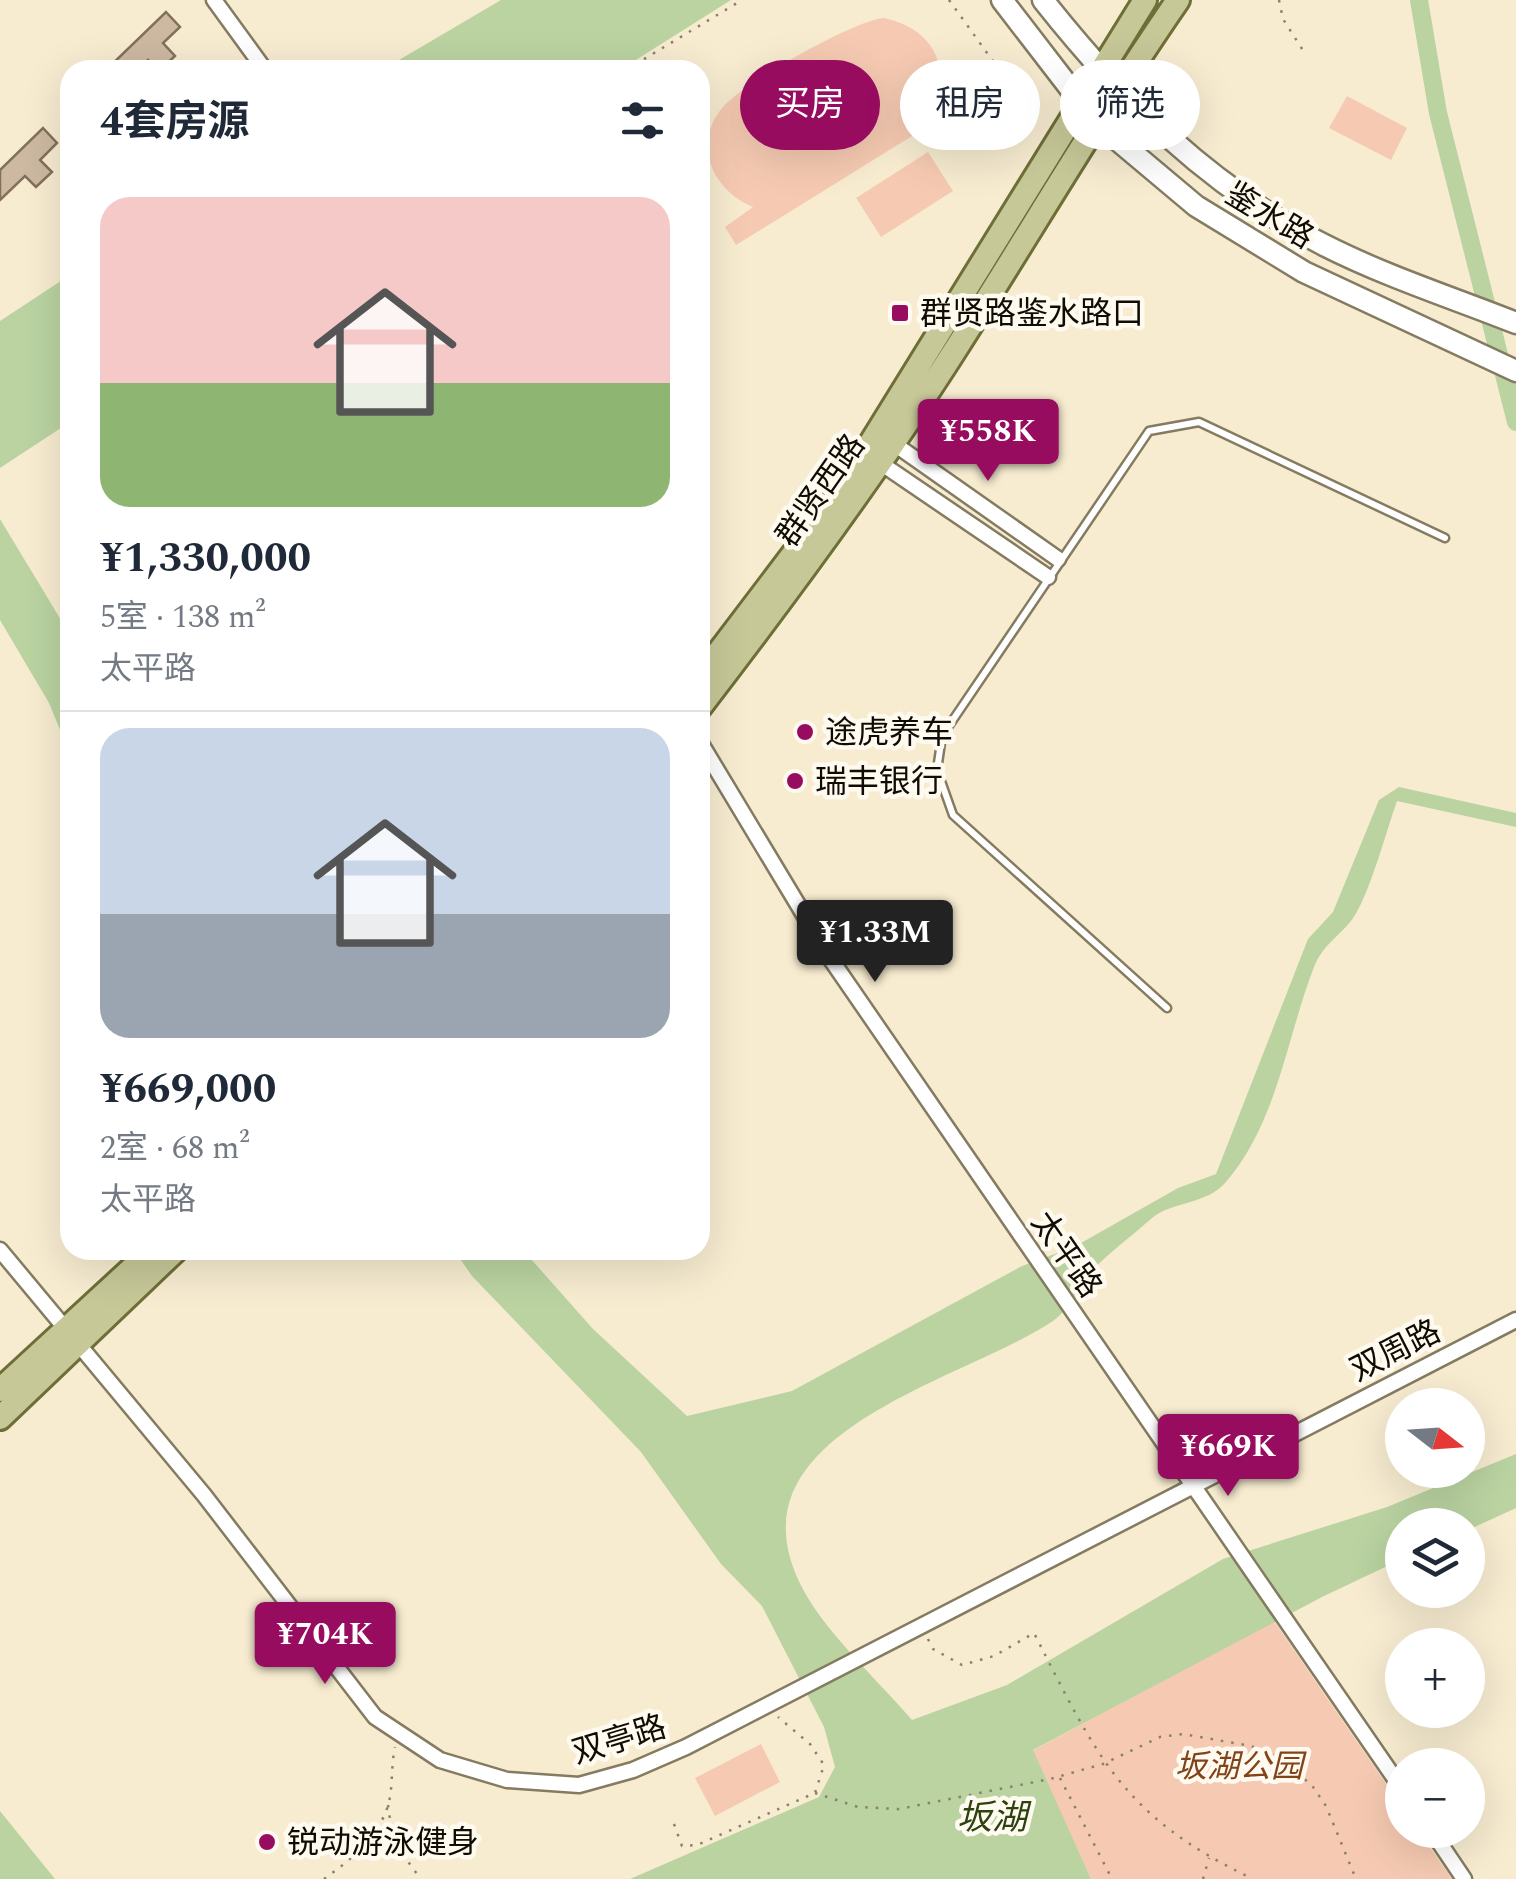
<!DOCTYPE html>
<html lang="zh">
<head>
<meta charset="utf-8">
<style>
	:root { --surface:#fff; --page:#f6f6f7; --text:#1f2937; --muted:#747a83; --line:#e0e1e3; --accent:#980c60 }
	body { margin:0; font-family:Spectral,"Noto Sans SC",serif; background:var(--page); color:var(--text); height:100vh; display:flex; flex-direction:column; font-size:38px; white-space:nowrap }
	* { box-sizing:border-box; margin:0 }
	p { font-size:32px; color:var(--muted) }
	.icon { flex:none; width:55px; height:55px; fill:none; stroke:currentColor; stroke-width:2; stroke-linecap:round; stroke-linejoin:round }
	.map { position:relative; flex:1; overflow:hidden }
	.details { position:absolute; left:60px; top:60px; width:650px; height:1200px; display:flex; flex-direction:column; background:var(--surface); border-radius:30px; box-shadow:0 10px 40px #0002 }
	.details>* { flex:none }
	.guide { position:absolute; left:740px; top:60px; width:625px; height:90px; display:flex; gap:20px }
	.needle { width:65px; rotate:107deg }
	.fabs { position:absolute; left:1385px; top:1388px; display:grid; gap:20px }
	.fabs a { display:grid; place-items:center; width:100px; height:100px; border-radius:50%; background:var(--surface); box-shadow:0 10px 40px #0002; font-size:50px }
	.price { position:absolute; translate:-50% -85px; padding:0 22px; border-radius:10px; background:var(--accent); color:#fff; font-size:32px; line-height:65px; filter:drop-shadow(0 2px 5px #0008) }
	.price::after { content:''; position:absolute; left:50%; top:60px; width:30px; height:22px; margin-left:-15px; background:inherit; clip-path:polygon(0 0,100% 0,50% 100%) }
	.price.on { background:#222; color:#fff }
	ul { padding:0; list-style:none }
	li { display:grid; align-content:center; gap:20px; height:530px; padding:0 40px }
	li+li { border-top:2px solid var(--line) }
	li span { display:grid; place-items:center; height:310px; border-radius:30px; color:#555 }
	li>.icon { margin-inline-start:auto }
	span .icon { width:180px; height:180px; fill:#fffc; stroke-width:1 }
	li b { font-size:42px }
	h2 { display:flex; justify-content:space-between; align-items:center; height:120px; padding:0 40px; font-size:42px }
	.tag { padding:0 35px; border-radius:45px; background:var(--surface); box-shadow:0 10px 40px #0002; font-size:35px; line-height:90px }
	.tag.on { background:var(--accent); color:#fff }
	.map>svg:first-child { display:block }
</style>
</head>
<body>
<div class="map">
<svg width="1516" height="1879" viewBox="0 0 1516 1879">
	<rect width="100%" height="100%" fill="#f7ecd0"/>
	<path fill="#f6cab2" d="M 884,18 C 925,27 945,53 941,95 L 973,75 L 975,97 L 736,245 L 725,227 L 753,207 C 713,191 691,144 723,107 C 744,83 854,20 884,18 Z
		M 1347,96 L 1407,128 L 1391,160 L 1329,128 Z
		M 928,152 L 953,191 L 881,237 L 856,198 Z
		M 1274,1621 L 1402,1807 L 1402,1830 L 1418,1830 L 1452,1879 L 1091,1879 L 1032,1751 Z
		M 761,1744 L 780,1782 L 715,1816 L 695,1778 Z"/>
	<path fill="#bad3a1" d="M 501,0 L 731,0 L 620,70 L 382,70 Z
		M 70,275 L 70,422 L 0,468 L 0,321 Z
		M 0,519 L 70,635 L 70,754 L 49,703 L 0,620 Z
		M 1399,787 L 1516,813 L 1516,827 L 1397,801 C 1387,829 1368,900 1351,921 C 1337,938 1323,945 1314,967 C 1286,1039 1278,1121 1226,1182 C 1206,1205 1173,1201 1152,1218 C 1132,1236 1108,1253 1090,1273 C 1077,1288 1069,1310 1053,1321 C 960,1383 716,1434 805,1593 C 827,1633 881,1684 912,1720 L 1007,1685 L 1223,1559 L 1387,1507 L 1516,1454 L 1516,1508 L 1468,1530 L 1468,1525 L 1402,1525 L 1402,1559 L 1322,1597 L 1033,1750 L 1091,1879 L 630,1879 L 819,1797 L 835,1767 L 824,1727 L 762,1606 L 721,1564 L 641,1452 L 472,1276 L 454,1250 L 523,1250 L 593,1329 L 687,1416 L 792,1391 L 1022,1266 L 1074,1247 L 1178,1188 L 1216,1174 L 1308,939 L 1333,912 L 1379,800 Z
		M 0,1811 L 55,1879 L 0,1879 Z"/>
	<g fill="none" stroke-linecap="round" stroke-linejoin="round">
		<path stroke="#bad3a1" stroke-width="18" d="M 1419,0 L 1438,113 L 1516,422"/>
	</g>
	<path fill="#cdb9a2" stroke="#83705b" stroke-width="2.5" d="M 166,12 L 180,27 L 163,43 L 175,56 L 160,70 L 148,60 L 138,70 L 106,70 Z
		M 43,128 L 57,143 L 40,160 L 52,172 L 36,187 L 25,176 L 0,200 L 0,170 Z"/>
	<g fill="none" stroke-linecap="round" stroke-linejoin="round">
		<g stroke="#847b61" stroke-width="11">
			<path id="lane" d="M 1167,1008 L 953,815 L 937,770 L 942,736 L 1149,431 L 1199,422 L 1445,538"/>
		</g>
		<g stroke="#847b61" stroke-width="19">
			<path id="street" d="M 214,0 L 265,70
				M 893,443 L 1058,559
				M 879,462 L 1048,577
				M 700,742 L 830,958 L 1402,1789
				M 0,1250 L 204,1495 L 375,1717 L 440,1760 L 507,1780 L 579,1785 L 633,1770 L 686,1747 L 1516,1320
				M 1431,1830 L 1464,1879"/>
		</g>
		<g stroke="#847b61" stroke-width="25">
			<path id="secondary" d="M 1002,0 L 1096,122 L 1196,206 L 1304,272 L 1516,371
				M 1043,0 C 1123,101 1208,186 1324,245 C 1385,276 1453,298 1516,323"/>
		</g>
		<g stroke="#6e6e37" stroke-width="28">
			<path id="primary" d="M 700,677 L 841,491 L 1145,0
				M 700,707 C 790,590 878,471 957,347 C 1031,231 1100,113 1178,0
				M 0,1390 L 152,1250
				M 0,1418 L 176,1250"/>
		</g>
		<path stroke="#89816f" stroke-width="2.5" stroke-dasharray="2.5 8" stroke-linecap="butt" d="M 949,0 L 995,64 L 1005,107
			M 1279,0 L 1283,19 L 1304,52
			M 626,70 L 742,0
			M 928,1639 L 933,1649 L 962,1665 L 994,1656 L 1034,1633 C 1097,1756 1121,1816 1253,1879
			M 1060,1778 L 1112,1879
			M 815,1793 L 858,1807 L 899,1809 L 1050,1779 L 1103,1764 L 1160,1737 L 1183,1734 L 1251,1746 L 1271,1754 L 1311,1784 L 1326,1806 L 1356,1879
			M 388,1805 L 393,1841 L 417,1874 L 414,1879
			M 674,1824 L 682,1846 L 697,1845 L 815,1793 L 824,1765 L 810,1744 L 778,1717
			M 324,1879 C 352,1859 380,1836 389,1802 C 393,1784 391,1765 395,1747
			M 1203,1879 L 1209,1858"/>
		<use href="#lane" stroke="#fff" stroke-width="6"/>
		<use href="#street" stroke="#fff" stroke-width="14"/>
		<use href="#secondary" stroke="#fff" stroke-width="20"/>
		<use href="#primary" stroke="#c7c898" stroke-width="22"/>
	</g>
	<g fill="#980c60" stroke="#fefaef" stroke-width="4">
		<rect x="890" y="303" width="20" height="20" rx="5"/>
		<circle cx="805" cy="732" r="10"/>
		<circle cx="795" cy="781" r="10"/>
		<circle cx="267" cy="1842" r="10"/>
	</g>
	<g text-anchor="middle" stroke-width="9" stroke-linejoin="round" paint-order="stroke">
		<g font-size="32" fill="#100c04" stroke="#fefaef">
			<text transform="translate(1270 215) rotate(31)" y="11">鉴水路</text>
			<text transform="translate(820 490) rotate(-55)" y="11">群贤西路</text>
			<text transform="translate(1067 1254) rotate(55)" y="11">太平路</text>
			<text transform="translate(1395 1350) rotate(-27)" y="11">双周路</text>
			<text transform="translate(619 1739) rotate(-17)" y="11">双亭路</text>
		</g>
		<g font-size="32" fill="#100c04" stroke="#fefaef" text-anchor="start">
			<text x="920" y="324">群贤路鉴水路口</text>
			<text x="825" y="743">途虎养车</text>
			<text x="815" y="792">瑞丰银行</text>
			<text x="287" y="1853">锐动游泳健身</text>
		</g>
		<g font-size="32" font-style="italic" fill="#824318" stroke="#fefaef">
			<text x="1239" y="1777">坂湖公园</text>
		</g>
		<g font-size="35" font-style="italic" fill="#2d430f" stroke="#fefaef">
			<text x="992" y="1829">坂湖</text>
		</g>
	</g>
</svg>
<div class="fabs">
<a><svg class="needle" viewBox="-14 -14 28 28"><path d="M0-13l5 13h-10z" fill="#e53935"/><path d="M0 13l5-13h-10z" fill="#747a83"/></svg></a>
<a><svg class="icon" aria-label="layers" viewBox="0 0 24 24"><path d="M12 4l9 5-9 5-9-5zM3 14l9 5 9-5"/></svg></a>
<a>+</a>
<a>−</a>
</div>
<b class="price" style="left:988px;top:484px">¥558K</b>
<b class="price on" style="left:875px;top:985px">¥1.33M</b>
<b class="price" style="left:1228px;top:1499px">¥669K</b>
<b class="price" style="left:325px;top:1687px">¥704K</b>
<div class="guide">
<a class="tag on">买房</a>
<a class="tag">租房</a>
<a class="tag">筛选</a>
</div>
<section class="details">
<h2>4套房源<svg class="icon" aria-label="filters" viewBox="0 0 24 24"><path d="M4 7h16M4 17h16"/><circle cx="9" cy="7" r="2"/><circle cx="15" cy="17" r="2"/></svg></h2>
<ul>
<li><span style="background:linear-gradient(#f6c9c9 60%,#8fb573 0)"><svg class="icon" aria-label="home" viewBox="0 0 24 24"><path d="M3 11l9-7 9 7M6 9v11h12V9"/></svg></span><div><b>¥1,330,000</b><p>5室 · 138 m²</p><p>太平路</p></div></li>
<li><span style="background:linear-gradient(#c9d6e8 60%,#9aa5b1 0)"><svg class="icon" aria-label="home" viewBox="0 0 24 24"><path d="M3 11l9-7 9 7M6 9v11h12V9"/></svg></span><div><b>¥669,000</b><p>2室 · 68 m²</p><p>太平路</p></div></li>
</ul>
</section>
</div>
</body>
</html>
